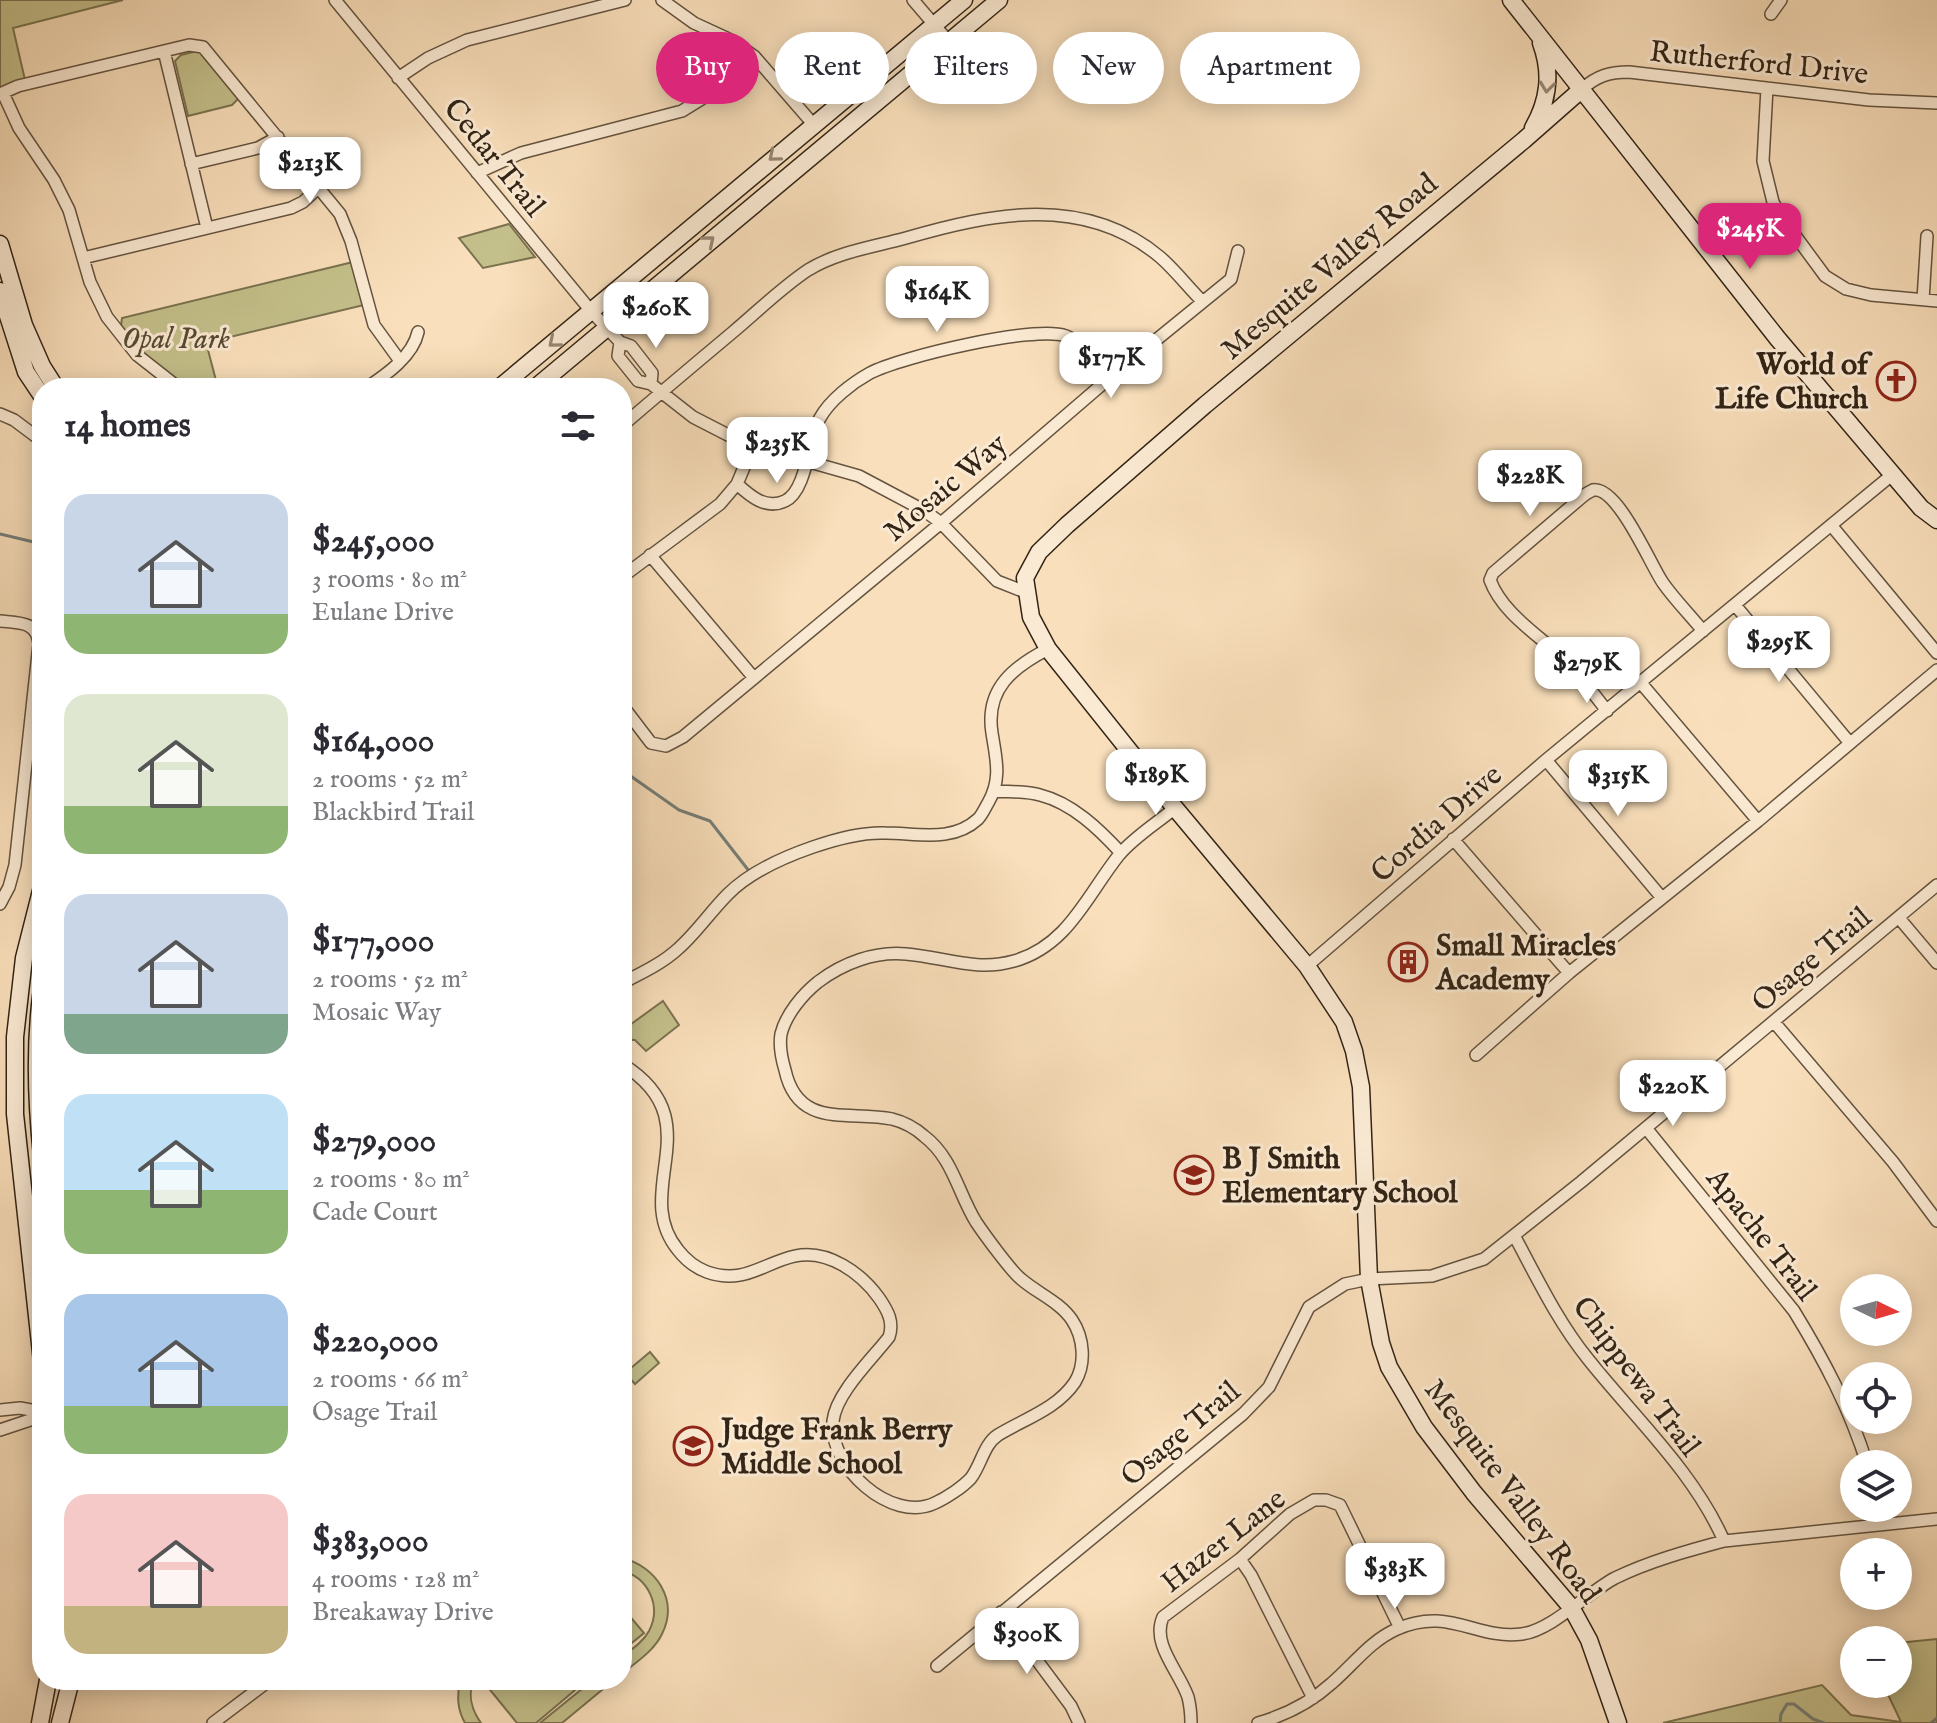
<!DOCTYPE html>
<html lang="en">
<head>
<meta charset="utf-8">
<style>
	:root { --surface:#fff; --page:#f2f2f3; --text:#2b2b33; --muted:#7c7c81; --accent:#db2777 }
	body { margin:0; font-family:"IM FELL English",serif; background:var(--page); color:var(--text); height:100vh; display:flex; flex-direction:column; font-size:30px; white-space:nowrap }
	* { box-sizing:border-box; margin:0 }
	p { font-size:26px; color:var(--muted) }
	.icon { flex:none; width:44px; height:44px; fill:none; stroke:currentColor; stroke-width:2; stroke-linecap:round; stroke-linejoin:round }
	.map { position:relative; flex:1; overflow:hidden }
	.drawer { position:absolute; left:32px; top:378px; width:600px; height:1312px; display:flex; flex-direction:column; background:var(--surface); border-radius:32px; box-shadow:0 4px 20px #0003 }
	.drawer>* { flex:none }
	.hud { position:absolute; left:656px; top:32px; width:760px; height:72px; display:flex; gap:16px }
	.needle { width:52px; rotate:95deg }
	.tools { position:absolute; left:1840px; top:1274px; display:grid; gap:16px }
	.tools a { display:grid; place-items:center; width:72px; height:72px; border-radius:50%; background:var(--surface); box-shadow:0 4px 20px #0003; font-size:40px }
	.price { position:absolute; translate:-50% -68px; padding:0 18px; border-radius:16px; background:#fff; color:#222; font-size:26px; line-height:52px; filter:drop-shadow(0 2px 4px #0008) }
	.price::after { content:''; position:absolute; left:50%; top:48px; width:24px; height:18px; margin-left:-12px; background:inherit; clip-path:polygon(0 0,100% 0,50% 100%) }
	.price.current { background:var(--accent); color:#fff }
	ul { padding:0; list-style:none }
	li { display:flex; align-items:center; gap:24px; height:200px; padding:0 32px }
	li span { display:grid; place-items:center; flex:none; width:224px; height:160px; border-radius:24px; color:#555 }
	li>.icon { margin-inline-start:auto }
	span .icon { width:96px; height:96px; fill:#fffc; stroke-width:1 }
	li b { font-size:34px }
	h2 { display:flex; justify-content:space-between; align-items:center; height:96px; padding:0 32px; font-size:34px }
	.tag { padding:0 28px; border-radius:36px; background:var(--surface); box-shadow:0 4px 20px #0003; font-size:28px; line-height:72px }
	.tag.current { background:var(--accent); color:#fff }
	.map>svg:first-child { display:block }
</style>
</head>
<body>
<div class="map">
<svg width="1937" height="1723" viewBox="0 0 1937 1723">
	<rect width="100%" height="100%" fill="#f9dfbb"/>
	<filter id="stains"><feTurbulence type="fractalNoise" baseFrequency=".0025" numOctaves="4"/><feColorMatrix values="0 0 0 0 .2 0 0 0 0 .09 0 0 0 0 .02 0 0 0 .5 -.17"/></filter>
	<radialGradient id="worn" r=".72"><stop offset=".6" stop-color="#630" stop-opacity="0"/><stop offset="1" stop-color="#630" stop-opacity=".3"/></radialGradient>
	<path fill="#c4c08b" stroke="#7b7250" stroke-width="2" d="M 0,0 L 123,0 L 13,28 L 25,80 L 0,90 Z
		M 197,51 L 202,52 L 240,97 L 232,105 L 188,116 L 175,61 L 181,55 Z
		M 509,224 L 535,257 L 483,268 L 459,238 Z
		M 353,262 L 364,305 L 213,341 L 208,350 L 218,388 C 210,388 200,389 193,387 C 164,377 138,348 121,325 L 122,318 Z
		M 663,1001 L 679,1025 L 646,1051 L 635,1040 L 632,1040 L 627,1027 Z
		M 650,1352 L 659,1363 L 635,1384 L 625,1373 Z
		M 622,1558 C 656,1566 679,1600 662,1634 C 654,1651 636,1662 622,1674 L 622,1657 C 632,1649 643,1642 649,1631 C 662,1606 648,1577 622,1571 Z
		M 622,1607 L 644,1633 L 622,1651 Z
		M 1937,1639 L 1937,1723 L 1663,1723 L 1822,1685 L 1851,1715 L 1901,1722 L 1883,1684 L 1898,1684 L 1898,1643 Z
		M 460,1680 L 473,1680 C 468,1696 471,1709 481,1723 L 465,1723 C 457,1709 457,1696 460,1680 Z
		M 482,1680 L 587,1680 L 536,1723 L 517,1723 Z
		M 593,1680 L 614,1680 L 562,1723 L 540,1723 Z"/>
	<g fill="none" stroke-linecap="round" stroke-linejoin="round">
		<path stroke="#757e78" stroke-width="3" d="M 0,534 L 42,544
			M 622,770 L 679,810 L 710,821 L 749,871
			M 1780,1723 L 1781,1714 L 1787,1704 L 1794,1704 L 1813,1719 L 1824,1723
			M 1931,1723 L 1937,1718"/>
		<g stroke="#64533f" stroke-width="14">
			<path id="street" d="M 335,0 L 591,311 L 620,342 L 631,346 L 652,373 L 651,384
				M 662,0 L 694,23 L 733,41 L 755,57 L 813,124
				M 913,0 L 949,42
				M 1771,14 L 1781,0
				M 164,51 L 207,228
				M 398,78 L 428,58 L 467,40 L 625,0
				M 1767,88 L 1763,161 L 1773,202 L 1780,215 L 1825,276 L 1846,289 L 1871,295 L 1937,301
				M 1582,89 C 1597,76 1609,72 1629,72 L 1869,100 L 1937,103
				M 3,93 L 19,128 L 54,180 L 69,210 L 90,282 L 107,317 L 137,355 L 179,388
				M 0,94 L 18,86 L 189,45 L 203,47 L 340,214 L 351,241 L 374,325 L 400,361
				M 191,164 L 258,148 L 278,137
				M 477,173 L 521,153 L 682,111 L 703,98 L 755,57
				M 83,258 L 291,208 L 303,202 L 318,188
				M 1923,300 L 1927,236
				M 620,342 L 618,356 L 638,381 L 651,384 L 693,417 L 728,435 L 753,446 L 859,476 L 925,511 L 941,523 L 997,581 L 1025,592
				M 366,388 C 386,375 413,356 418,332
				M 0,414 L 14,420 L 42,441
				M 622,426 C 659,394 696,363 733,332 C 758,311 781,288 808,270 C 837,252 873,247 906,238 C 992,213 1085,194 1160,257 C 1175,270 1188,287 1202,301
				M 737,484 C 750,496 766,510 785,501 C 807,491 809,437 820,418 C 830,400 852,383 870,373 C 900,357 1035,325 1066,336 C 1084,343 1099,362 1113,375
				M 1831,525 L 1937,653
				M 650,555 L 754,678
				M 622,577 L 720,504 L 737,484 L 753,446
				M 1735,605 L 1849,742
				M 0,621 C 19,623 37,621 39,644 L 15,865 L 9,887 L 0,904
				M 1641,683 L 1758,821
				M 622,705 L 651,743 L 666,746 L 683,737 L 941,523 L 1113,375 L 1231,279 L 1238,251
				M 1607,711 C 1594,694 1581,677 1567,662 C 1541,636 1503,615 1490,580 L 1493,573 L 1582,497 C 1584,495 1591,491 1593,490 C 1618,486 1651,566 1663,583 C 1675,600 1690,615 1703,631
				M 1546,760 L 1662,898
				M 995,791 C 1010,792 1026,791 1040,795 C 1072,803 1099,829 1121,853
				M 1453,839 L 1569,973
				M 1899,918 L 1937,963
				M 1307,966 L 1546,760 L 1893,474
				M 622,983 C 642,973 663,963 679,948 C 697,932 711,911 728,894 C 750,872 784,857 813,847 C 836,839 861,832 885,833 C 917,833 952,843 978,819 C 982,815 985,808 988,803 C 1002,779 996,759 992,733 C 985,689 1013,667 1048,649
				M 1774,1022 L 1893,1162 L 1937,1221
				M 1476,1055 L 1569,973 L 1758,821 L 1937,670
				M 622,1064 C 714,1121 629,1190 678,1250 C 685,1259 696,1268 707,1272 C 744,1285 763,1263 795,1256 C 828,1249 861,1273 879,1298 C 888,1311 894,1322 889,1337 C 872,1359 836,1393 833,1421 C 828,1466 891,1524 935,1503 C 946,1498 963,1487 971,1478 C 981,1465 984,1444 998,1435 C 1024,1419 1057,1409 1075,1382 C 1086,1364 1084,1338 1072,1320 C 1060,1302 1037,1293 1021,1279 C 1011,1271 984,1234 976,1222 C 958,1193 953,1158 924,1136 C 915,1128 904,1122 892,1119 C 850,1110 798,1130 785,1070 C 782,1060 779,1046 781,1034 C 786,1014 803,994 818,982 C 843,963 875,951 906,954 C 944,957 976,972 1014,961 C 1068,946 1087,895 1119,855 C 1134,837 1157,823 1175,808
				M 1646,1128 L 1794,1311 C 1824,1360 1850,1409 1867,1464
				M 1515,1237 C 1537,1278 1558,1322 1588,1359 C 1634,1417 1694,1472 1724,1541
				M 0,1410 L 20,1408 L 42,1412
				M 0,1430 L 42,1416
				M 1878,1508 L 1881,1524
				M 1240,1559 L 1251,1575 L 1313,1698
				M 1001,1612 L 1071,1706 L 1079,1723
				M 937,1666 L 1243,1414 L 1269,1387 L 1309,1307 L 1345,1284 L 1369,1279 L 1432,1276 L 1484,1259 L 1581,1182 L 1937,885
				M 213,1723 L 270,1680
				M 1191,1723 C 1191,1714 1190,1705 1188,1697 C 1179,1671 1151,1644 1163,1617 L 1240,1559 L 1290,1514 L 1314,1500 L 1326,1500 L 1340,1505 L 1400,1628
				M 1258,1723 C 1286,1715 1310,1703 1332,1683 C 1354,1664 1370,1641 1397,1629 C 1449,1606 1476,1640 1522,1634 C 1552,1630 1587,1593 1615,1578 C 1650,1561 1687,1551 1724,1541 L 1937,1519"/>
		</g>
		<g stroke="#322416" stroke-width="19">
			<path id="secondary" d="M 1511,0 L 1778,339 L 1921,508 L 1937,520
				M 1582,89 L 1524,140 L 1205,405 L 1067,525 L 1039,552 L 1025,578 L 1031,617 L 1048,649 L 1175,808 L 1307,966 L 1344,1022 L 1354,1051 L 1361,1087 L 1369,1279 L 1381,1343 L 1389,1367 L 1424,1427 L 1474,1493 L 1571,1607 L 1589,1640 L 1618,1723
				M 1533,128 C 1549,100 1552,73 1541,43
				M 0,244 L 24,325 L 42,366 L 56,388
				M 0,291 L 26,372 L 42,396
				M 499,388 L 964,0
				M 535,388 L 999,0
				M 42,887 L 24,958 L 15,1037 L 15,1114 L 42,1362
				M 42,989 C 34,1045 36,1100 42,1156
				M 40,1723 L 48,1680
				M 60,1723 L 71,1680"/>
		</g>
		<use href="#street" stroke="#fbead3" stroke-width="11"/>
		<use href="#secondary" stroke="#fbead3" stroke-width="16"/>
	</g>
	<defs><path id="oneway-chevron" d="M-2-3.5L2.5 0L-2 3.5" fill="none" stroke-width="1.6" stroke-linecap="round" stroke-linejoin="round" transform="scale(2)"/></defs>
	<g stroke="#968774">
		<use href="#oneway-chevron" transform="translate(1547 87) rotate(97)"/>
		<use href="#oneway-chevron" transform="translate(774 156) rotate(140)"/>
		<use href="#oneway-chevron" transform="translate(709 241) rotate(-40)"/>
		<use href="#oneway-chevron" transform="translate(554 342) rotate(140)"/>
	</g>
	<defs>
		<g id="church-ring" transform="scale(2)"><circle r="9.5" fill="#fbead3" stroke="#8f2418" stroke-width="1.5"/><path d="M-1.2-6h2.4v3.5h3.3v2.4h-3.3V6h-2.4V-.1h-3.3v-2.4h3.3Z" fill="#8f2418"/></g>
		<g id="building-ring" transform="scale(2)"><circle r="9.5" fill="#fbead3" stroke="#8f2418" stroke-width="1.5"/><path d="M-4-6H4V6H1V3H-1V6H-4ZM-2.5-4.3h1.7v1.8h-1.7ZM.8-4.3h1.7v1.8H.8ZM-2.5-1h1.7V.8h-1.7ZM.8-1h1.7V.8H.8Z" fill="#8f2418"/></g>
		<g id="school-ring" transform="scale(2)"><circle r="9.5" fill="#fbead3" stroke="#8f2418" stroke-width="1.5"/><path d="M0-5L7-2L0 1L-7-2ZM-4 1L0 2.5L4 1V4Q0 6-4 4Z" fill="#8f2418"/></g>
	</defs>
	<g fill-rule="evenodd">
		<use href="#church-ring" x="1896" y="381"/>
		<use href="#building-ring" x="1408" y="962"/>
		<use href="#school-ring" x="1194" y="1175"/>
		<use href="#school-ring" x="693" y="1446"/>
	</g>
	<g text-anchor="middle" stroke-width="6" stroke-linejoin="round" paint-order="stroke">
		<g font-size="30" fill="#322416" stroke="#fbead3">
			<text transform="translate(1759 62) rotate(6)" y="10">Rutherford Drive</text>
			<text transform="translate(495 157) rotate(51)" y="10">Cedar Trail</text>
			<text transform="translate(1329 266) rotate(-40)" y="10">Mesquite Valley Road</text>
			<text transform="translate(945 487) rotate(-40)" y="10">Mosaic Way</text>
			<text transform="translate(1436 823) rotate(-41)" y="10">Cordia Drive</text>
			<text transform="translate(1811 959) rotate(-40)" y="10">Osage Trail</text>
			<text transform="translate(1762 1234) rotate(52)" y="10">Apache Trail</text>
			<text transform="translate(1637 1376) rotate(53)" y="10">Chippewa Trail</text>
			<text transform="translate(1180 1433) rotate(-40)" y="10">Osage Trail</text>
			<text transform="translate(1513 1491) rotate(53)" y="10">Mesquite Valley Road</text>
			<text transform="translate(1223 1540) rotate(-38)" y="10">Hazer Lane</text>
		</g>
		<g font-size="30" font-style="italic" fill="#564b33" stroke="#fbead3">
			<text x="176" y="348">Opal Park</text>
		</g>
		<g font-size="30" font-weight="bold" fill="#322416" stroke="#fbead3" text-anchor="start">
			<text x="1868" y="374" text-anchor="end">World of<tspan x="1868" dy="34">Life Church</tspan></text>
			<text x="1436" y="955">Small Miracles<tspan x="1436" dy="34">Academy</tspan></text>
			<text x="1222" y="1168">B J Smith<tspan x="1222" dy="34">Elementary School</tspan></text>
			<text x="721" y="1439">Judge Frank Berry<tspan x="721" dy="34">Middle School</tspan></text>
		</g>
	</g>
	<rect width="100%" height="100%" filter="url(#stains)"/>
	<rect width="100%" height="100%" fill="url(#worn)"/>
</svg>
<div class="tools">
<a><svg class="needle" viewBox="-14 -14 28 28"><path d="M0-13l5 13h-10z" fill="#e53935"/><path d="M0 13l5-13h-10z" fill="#7c7c81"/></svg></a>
<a><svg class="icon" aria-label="locate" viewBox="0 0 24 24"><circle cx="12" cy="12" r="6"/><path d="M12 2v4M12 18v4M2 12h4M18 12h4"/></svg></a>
<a><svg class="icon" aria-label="layers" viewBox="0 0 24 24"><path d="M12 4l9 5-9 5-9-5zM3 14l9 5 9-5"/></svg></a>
<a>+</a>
<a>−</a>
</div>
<b class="price" style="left:310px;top:205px">$213K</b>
<b class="price current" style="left:1750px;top:271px">$245K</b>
<b class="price" style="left:937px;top:334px">$164K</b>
<b class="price" style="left:656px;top:350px">$260K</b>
<b class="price" style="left:1111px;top:400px">$177K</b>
<b class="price" style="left:777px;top:485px">$235K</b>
<b class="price" style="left:1530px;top:518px">$228K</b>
<b class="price" style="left:1779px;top:684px">$295K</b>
<b class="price" style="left:1587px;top:705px">$279K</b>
<b class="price" style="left:1156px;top:817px">$189K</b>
<b class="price" style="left:1618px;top:818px">$315K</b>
<b class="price" style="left:1673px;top:1128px">$220K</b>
<b class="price" style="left:1395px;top:1611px">$383K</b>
<b class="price" style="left:1027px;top:1676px">$300K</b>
<div class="hud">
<a class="tag current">Buy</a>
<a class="tag">Rent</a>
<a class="tag">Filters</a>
<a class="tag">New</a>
<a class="tag">Apartment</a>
</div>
<section class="drawer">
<h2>14 homes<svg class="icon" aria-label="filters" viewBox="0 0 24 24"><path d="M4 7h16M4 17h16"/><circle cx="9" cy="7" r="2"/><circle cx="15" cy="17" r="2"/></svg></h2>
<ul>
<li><span style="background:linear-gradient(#c9d6e8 75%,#8fb573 0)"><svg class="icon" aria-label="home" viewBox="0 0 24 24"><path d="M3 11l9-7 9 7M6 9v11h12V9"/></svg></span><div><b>$245,000</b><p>3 rooms · 80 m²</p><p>Eulane Drive</p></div></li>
<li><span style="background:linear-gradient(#dfe7d0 70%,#8fb573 0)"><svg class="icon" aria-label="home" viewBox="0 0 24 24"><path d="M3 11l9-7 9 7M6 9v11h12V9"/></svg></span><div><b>$164,000</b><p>2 rooms · 52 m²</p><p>Blackbird Trail</p></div></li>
<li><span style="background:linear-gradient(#c9d6e8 75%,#7fa58c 0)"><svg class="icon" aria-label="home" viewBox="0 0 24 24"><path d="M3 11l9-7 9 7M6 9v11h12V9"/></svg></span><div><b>$177,000</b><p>2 rooms · 52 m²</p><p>Mosaic Way</p></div></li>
<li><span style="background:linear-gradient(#bfe0f5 60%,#8fb573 0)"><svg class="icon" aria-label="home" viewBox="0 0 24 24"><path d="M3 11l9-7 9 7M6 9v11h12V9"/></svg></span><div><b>$279,000</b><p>2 rooms · 80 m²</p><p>Cade Court</p></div></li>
<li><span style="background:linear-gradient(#a9c7e8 70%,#8fb573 0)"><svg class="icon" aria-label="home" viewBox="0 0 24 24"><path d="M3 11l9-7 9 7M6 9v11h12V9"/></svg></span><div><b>$220,000</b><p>2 rooms · 66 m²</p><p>Osage Trail</p></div></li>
<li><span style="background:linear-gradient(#f6c9c9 70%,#c2b280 0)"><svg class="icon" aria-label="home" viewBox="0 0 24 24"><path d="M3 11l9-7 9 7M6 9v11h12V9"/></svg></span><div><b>$383,000</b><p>4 rooms · 128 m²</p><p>Breakaway Drive</p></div></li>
</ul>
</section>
</div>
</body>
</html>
